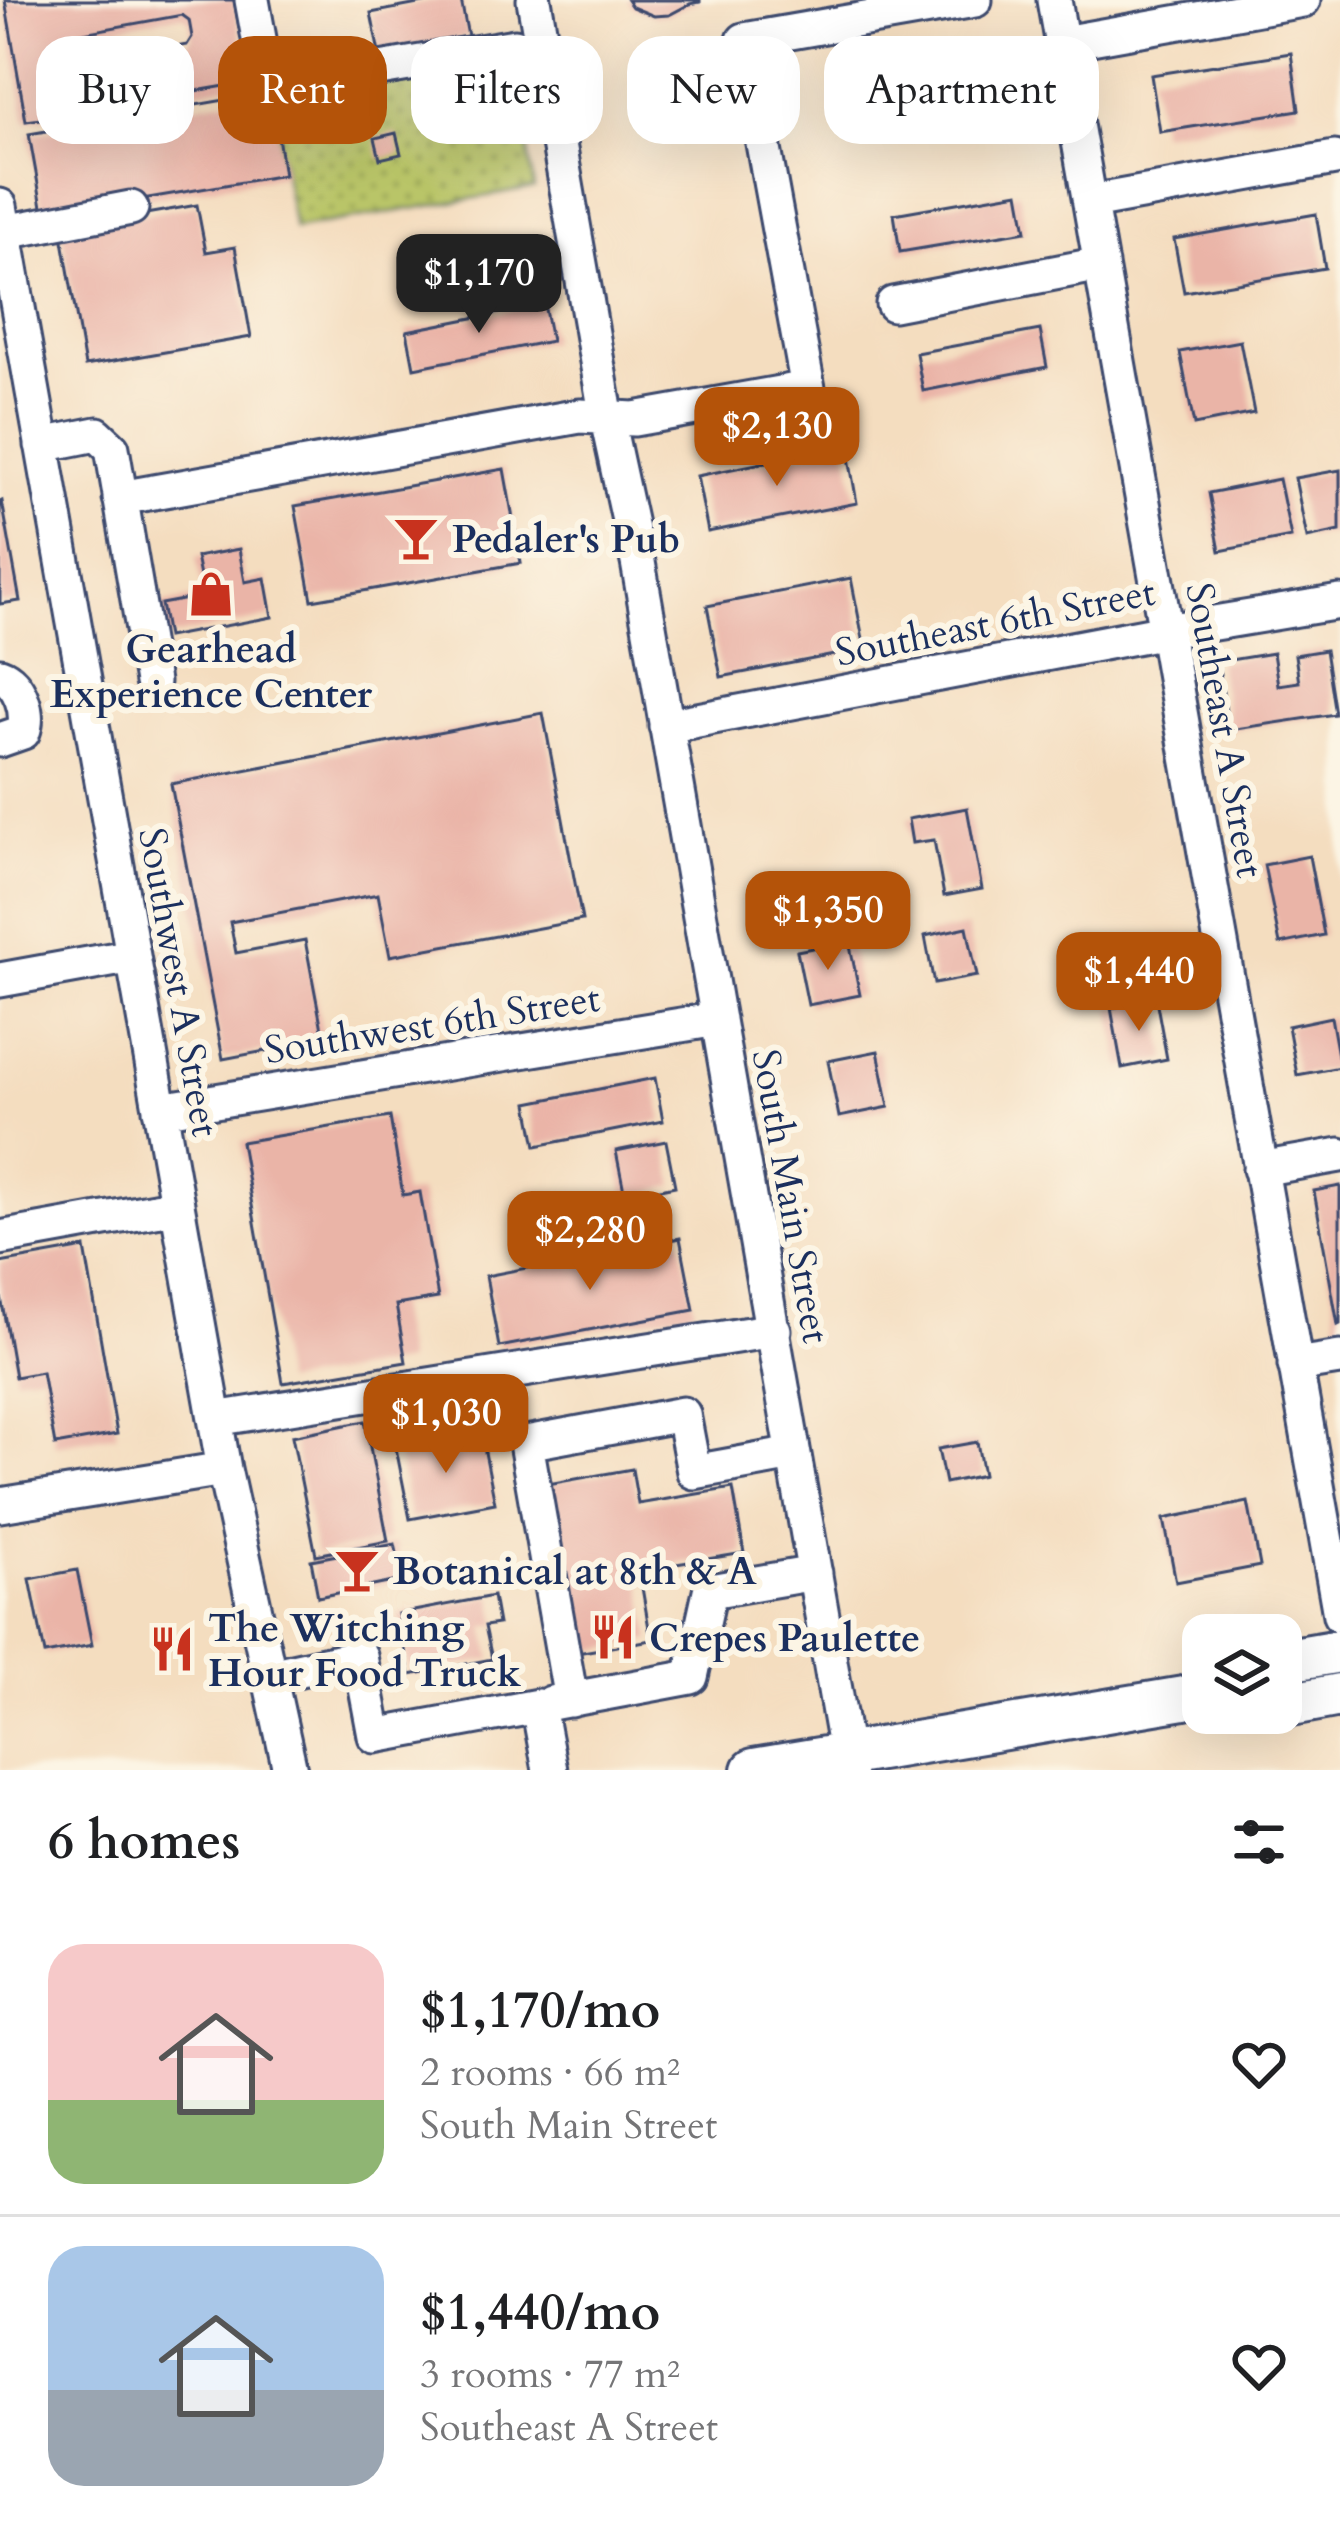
<!DOCTYPE html>
<html lang="en">
<head>
<meta charset="utf-8">
<style>
	:root { --surface:#fff; --page:#f2f2f2; --text:#202124; --muted:#757577; --line:#e0e0e0; --accent:#b45309 }
	body { margin:0; font-family:Cardo,serif; background:var(--page); color:var(--text); height:100vh; display:flex; flex-direction:column; font-size:45px; white-space:nowrap }
	* { box-sizing:border-box; margin:0 }
	p { font-size:39px; color:var(--muted) }
	.icon { flex:none; width:66px; height:66px; fill:none; stroke:currentColor; stroke-width:2; stroke-linecap:round; stroke-linejoin:round }
	.map { position:relative; height:1770px; overflow:hidden }
	.details { display:flex; flex-direction:column; background:var(--surface); flex:1 }
	.details>* { flex:none }
	.guide { position:absolute; left:36px; top:36px; width:1269px; height:108px; display:flex; gap:24px }
	.fabs { position:absolute; left:1182px; top:1614px; display:grid; gap:24px }
	.fabs a { display:grid; place-items:center; width:120px; height:120px; border-radius:24px; background:var(--surface); box-shadow:0 12px 48px #0002; font-size:60px }
	.price { position:absolute; translate:-50% -102px; padding:0 27px; border-radius:24px; background:var(--accent); color:#fff; font-size:39px; line-height:78px; filter:drop-shadow(0 3px 6px #0008) }
	.price::after { content:''; position:absolute; left:50%; top:72px; width:36px; height:27px; margin-left:-18px; background:inherit; clip-path:polygon(0 0,100% 0,50% 100%) }
	.price.on { background:#222; color:#fff }
	ul { padding:0; list-style:none }
	li { display:flex; align-items:center; gap:36px; height:300px; padding:0 48px }
	li+li { border-top:3px solid var(--line) }
	li span { display:grid; place-items:center; flex:none; width:336px; height:240px; border-radius:36px; color:#555 }
	li>.icon { margin-inline-start:auto }
	span .icon { width:144px; height:144px; fill:#fffc; stroke-width:1 }
	li b { font-size:51px }
	h2 { display:flex; justify-content:space-between; align-items:center; height:144px; padding:0 48px; font-size:51px }
	.pill { padding:0 42px; border-radius:36px; background:var(--surface); box-shadow:0 12px 48px #0002; font-size:42px; line-height:108px }
	.pill.on { background:var(--accent); color:#fff }
	.map>svg:first-child { display:block }
</style>
</head>
<body>
<div class="map">
<svg width="1340" height="1770" viewBox="0 0 1340 1770">
	<defs>
		<pattern id="park-dots" width="8" height="8" patternUnits="userSpaceOnUse" patternTransform="scale(3)"><rect width="8" height="8" fill="#b9c567"/><path d="M2 2h.1M6 6h.1" fill="none" stroke="#96a058" stroke-width="1.8" stroke-linecap="round"/></pattern>
	</defs>
	<rect width="100%" height="100%" fill="#fcf5e5"/>
	<filter id="ink" filterUnits="userSpaceOnUse"><feTurbulence type="fractalNoise" baseFrequency=".00833" numOctaves="2"/><feDisplacementMap in="SourceGraphic" scale="24" xChannelSelector="R" yChannelSelector="G"/><feConvolveMatrix kernelMatrix="1 2 1 2 8 2 1 2 1" color-interpolation-filters="sRGB"/></filter>
	<filter id="wash" filterUnits="userSpaceOnUse"><feTurbulence type="fractalNoise" baseFrequency=".004" numOctaves="4" result="noise"/><feDisplacementMap in="SourceGraphic" scale="48" xChannelSelector="R" yChannelSelector="G"/><feGaussianBlur stdDeviation="2.7" result="paint"/><feColorMatrix in="noise" values="0 0 0 0 0 0 0 0 0 0 0 0 0 0 0 0 0 1.4 0 .05"/><feComposite in="paint" operator="in"/></filter>
	<g filter="url(#wash)">
		<rect width="100%" height="100%" fill="#f4ddbf"/>
		<path fill="url(#park-dots)" stroke="#6a7a62" stroke-width="3" d="M 513,56 L 534,188 L 294,229 L 271,100 Z"/>
		<g id="blocks">
			<path fill="#eab4a7" fill-rule="evenodd" d="M 5,0 L 234,0 L 249,82 L 77,111 L 77,114 L 26,121 ZM 182,15 L 189,20 L 192,37 L 187,45 L 71,66 L 63,61 L 60,44 L 66,36 Z
				M 439,0 L 461,0 L 468,36 L 379,53 L 371,13 Z
				M 627,0 L 700,0 L 700,2 L 690,4 L 669,15 L 654,16 L 632,7 Z
				M 1291,53 L 1299,110 L 1160,132 L 1151,75 Z
				M 271,92 L 284,175 L 113,204 L 43,212 L 29,134 Z
				M 396,133 L 401,154 L 380,159 L 375,138 Z
				M 1019,192 L 1026,231 L 900,252 L 894,214 Z
				M 197,205 L 206,252 L 235,247 L 251,337 L 85,366 L 61,229 Z
				M 1316,214 L 1325,268 L 1184,292 L 1174,239 Z
				M 544,304 L 551,341 L 414,368 L 407,331 Z
				M 1040,330 L 1047,367 L 923,391 L 916,353 Z
				M 1240,341 L 1254,413 L 1194,425 L 1180,352 Z
				M 847,446 L 857,503 L 708,532 L 697,476 Z
				M 504,469 L 521,563 L 312,600 L 295,506 Z
				M 1340,470 L 1340,531 L 1307,538 L 1295,478 Z
				M 1279,479 L 1291,537 L 1220,551 L 1209,493 Z
				M 2,501 L 20,601 L 0,604 L 0,502 Z
				M 239,549 L 245,582 L 265,578 L 272,617 L 167,637 L 161,604 L 204,596 L 196,557 Z
				M 851,578 L 865,649 L 721,677 L 707,606 Z
				M 1325,650 L 1335,714 L 1229,730 L 1218,662 L 1273,653 L 1278,685 L 1299,682 L 1295,655 Z
				M 543,713 L 582,920 L 390,956 L 378,894 L 230,922 L 236,953 L 305,940 L 324,1040 L 223,1059 L 171,784 Z
				M 967,808 L 982,889 L 944,896 L 934,840 L 912,843 L 908,819 Z
				M 1309,856 L 1324,935 L 1280,944 L 1264,865 Z
				M 967,927 L 977,976 L 934,984 L 925,936 Z
				M 849,941 L 860,995 L 808,1005 L 797,951 Z
				M 1156,999 L 1167,1059 L 1122,1068 L 1111,1008 Z
				M 1331,1017 L 1340,1067 L 1297,1075 L 1288,1026 Z
				M 878,1051 L 889,1107 L 839,1117 L 828,1061 Z
				M 655,1078 L 663,1121 L 536,1146 L 528,1103 Z
				M 390,1117 L 403,1195 L 420,1192 L 438,1298 L 396,1305 L 406,1362 L 283,1383 L 241,1142 Z
				M 666,1141 L 675,1186 L 625,1196 L 616,1151 Z
				M 1340,1186 L 1340,1324 L 1338,1325 L 1314,1191 Z
				M 680,1238 L 694,1310 L 499,1347 L 486,1276 Z
				M 85,1248 L 117,1434 L 55,1445 L 42,1372 L 15,1377 L 0,1291 L 0,1263 Z
				M 365,1421 L 388,1541 L 316,1555 L 292,1436 Z
				M 481,1432 L 495,1503 L 410,1519 L 396,1448 Z
				M 977,1442 L 983,1475 L 945,1483 L 938,1449 Z
				M 632,1469 L 638,1504 L 733,1488 L 744,1553 L 639,1570 L 651,1640 L 577,1653 L 548,1484 Z
				M 1248,1502 L 1260,1566 L 1176,1582 L 1164,1519 Z
				M 395,1544 L 403,1580 L 318,1597 L 311,1560 Z
				M 77,1570 L 92,1645 L 45,1654 L 30,1579 Z
				M 493,1596 L 498,1624 L 485,1626 L 492,1659 L 410,1675 L 398,1614 Z"/>
		</g>
	</g>
	<g filter="url(#ink)">
		<use href="#blocks" fill-opacity="0" stroke="#3c496d" stroke-width="3"/>
		<g fill="none" stroke-linecap="round" stroke-linejoin="round">
			<g stroke="#3c496d" stroke-width="39">
				<path id="minor" d="M 252,0 L 268,88 L 515,46
					M 534,0 L 607,419 L 638,562 L 849,1770
					M 1054,0 L 1340,1615
					M 1063,43 L 1303,0
					M 1091,202 L 1335,158
					M 0,206 L 224,1469 L 290,1770
					M 0,233 L 131,208
					M 893,304 L 1101,264
					M 42,445 L 97,434 L 112,448 L 152,682
					M 120,498 L 580,416 L 634,419 L 808,388 L 744,40 L 975,0
					M 0,675 C 20,682 30,713 23,732 L 0,740
					M 666,726 L 1166,631 L 1340,602
					M 0,980 L 133,956
					M 160,1110 L 718,1019
					M 1260,1169 L 1340,1155
					M 0,1238 L 177,1206
					M 1295,1365 L 1340,1358
					M 215,1419 L 774,1330
					M 0,1505 L 224,1469
					M 269,1676 L 360,1656 L 375,1736 L 538,1706 L 550,1770
					M 571,1700 L 526,1443 L 683,1414 L 694,1472 L 793,1454
					M 551,1703 L 691,1677 L 710,1591 L 815,1573"/>
			</g>
			<g stroke="#3c496d" stroke-width="48">
				<path id="major" d="M 1281,1661 L 1340,1651
					M 1281,1706 L 1340,1695
					M 754,1770 L 1184,1698 L 1203,1690"/>
			</g>
			<use href="#minor" stroke="#fff" stroke-width="33"/>
			<use href="#major" stroke="#fff" stroke-width="42"/>
		</g>
	</g>
	<defs>
		<g id="bar-bare" transform="scale(3.6)"><path d="M-6-5H6L.8 .8V4.5H3.5V6h-7V4.5H-.8V.8Z" fill="#c8321e" stroke="#fcf5e5" stroke-width="2.5" paint-order="stroke"/></g>
		<g id="shop-bare" transform="scale(3.6)"><path d="M-5-2.5h2.3a2.7 3.5 0 0 1 5.4 0H5L5.5 6h-11ZM-1.5-2.5h3a1.5 2.3 0 0 0-3 0Z" fill="#c8321e" stroke="#fcf5e5" stroke-width="2.5" paint-order="stroke"/></g>
		<g id="restaurant-bare" transform="scale(3.6)"><path d="M-5-6h1v4h1v-4h1v4h1v-4h1v5L-1.5 .5V6h-2V.5L-5-1ZM5-6V6H3V1.5H1.5Q1.5-4 5-6Z" fill="#c8321e" stroke="#fcf5e5" stroke-width="2.5" paint-order="stroke"/></g>
	</defs>
	<g fill-rule="evenodd">
		<use href="#bar-bare" x="416" y="538"/>
		<use href="#shop-bare" x="211" y="594"/>
		<use href="#bar-bare" x="357" y="1570"/>
		<use href="#restaurant-bare" x="613" y="1637"/>
		<use href="#restaurant-bare" x="172" y="1649"/>
	</g>
	<g text-anchor="middle" stroke-width="12" stroke-linejoin="round" paint-order="stroke">
		<g font-size="39" font-weight="bold" fill="#1b2f5e" stroke="#fcf5e5" text-anchor="start">
			<text x="452" y="552">Pedaler's Pub</text>
			<text x="211" y="662" text-anchor="middle">Gearhead<tspan x="211" dy="45">Experience Center</tspan></text>
			<text x="393" y="1584">Botanical at 8th &amp; A</text>
			<text x="208" y="1641">The Witching<tspan x="208" dy="45">Hour Food Truck</tspan></text>
			<text x="649" y="1651">Crepes Paulette</text>
		</g>
		<g font-size="39" fill="#1b2f5e" stroke="#fcf5e5">
			<text transform="translate(995 621) rotate(-11)" y="14">Southeast 6th Street</text>
			<text transform="translate(1226 730) rotate(80)" y="14">Southeast A Street</text>
			<text transform="translate(180 982) rotate(80)" y="14">Southwest A Street</text>
			<text transform="translate(432 1023) rotate(-9)" y="14">Southwest 6th Street</text>
			<text transform="translate(792 1196) rotate(80)" y="14">South Main Street</text>
		</g>
	</g>
</svg>
<div class="fabs">
<a><svg class="icon" aria-label="layers" viewBox="0 0 24 24"><path d="M12 4l9 5-9 5-9-5zM3 14l9 5 9-5"/></svg></a>
</div>
<b class="price on" style="left:479px;top:336px">$1,170</b>
<b class="price" style="left:777px;top:489px">$2,130</b>
<b class="price" style="left:828px;top:973px">$1,350</b>
<b class="price" style="left:1139px;top:1034px">$1,440</b>
<b class="price" style="left:590px;top:1293px">$2,280</b>
<b class="price" style="left:446px;top:1476px">$1,030</b>
<div class="guide">
<a class="pill">Buy</a>
<a class="pill on">Rent</a>
<a class="pill">Filters</a>
<a class="pill">New</a>
<a class="pill">Apartment</a>
</div>
</div>
<section class="details">
<h2>6 homes<svg class="icon" aria-label="filters" viewBox="0 0 24 24"><path d="M4 7h16M4 17h16"/><circle cx="9" cy="7" r="2"/><circle cx="15" cy="17" r="2"/></svg></h2>
<ul>
<li><span style="background:linear-gradient(#f6c9c9 65%,#8fb573 0)"><svg class="icon" aria-label="home" viewBox="0 0 24 24"><path d="M3 11l9-7 9 7M6 9v11h12V9"/></svg></span><div><b>$1,170/mo</b><p>2 rooms · 66 m²</p><p>South Main Street</p></div><svg class="icon" aria-label="heart" viewBox="0 0 24 24"><path d="M12 20l-8-8c-3-5 5-10 8-4 3-6 11-1 8 4z"/></svg></li>
<li><span style="background:linear-gradient(#a9c7e8 60%,#9aa5b1 0)"><svg class="icon" aria-label="home" viewBox="0 0 24 24"><path d="M3 11l9-7 9 7M6 9v11h12V9"/></svg></span><div><b>$1,440/mo</b><p>3 rooms · 77 m²</p><p>Southeast A Street</p></div><svg class="icon" aria-label="heart" viewBox="0 0 24 24"><path d="M12 20l-8-8c-3-5 5-10 8-4 3-6 11-1 8 4z"/></svg></li>
</ul>
</section>
</body>
</html>
